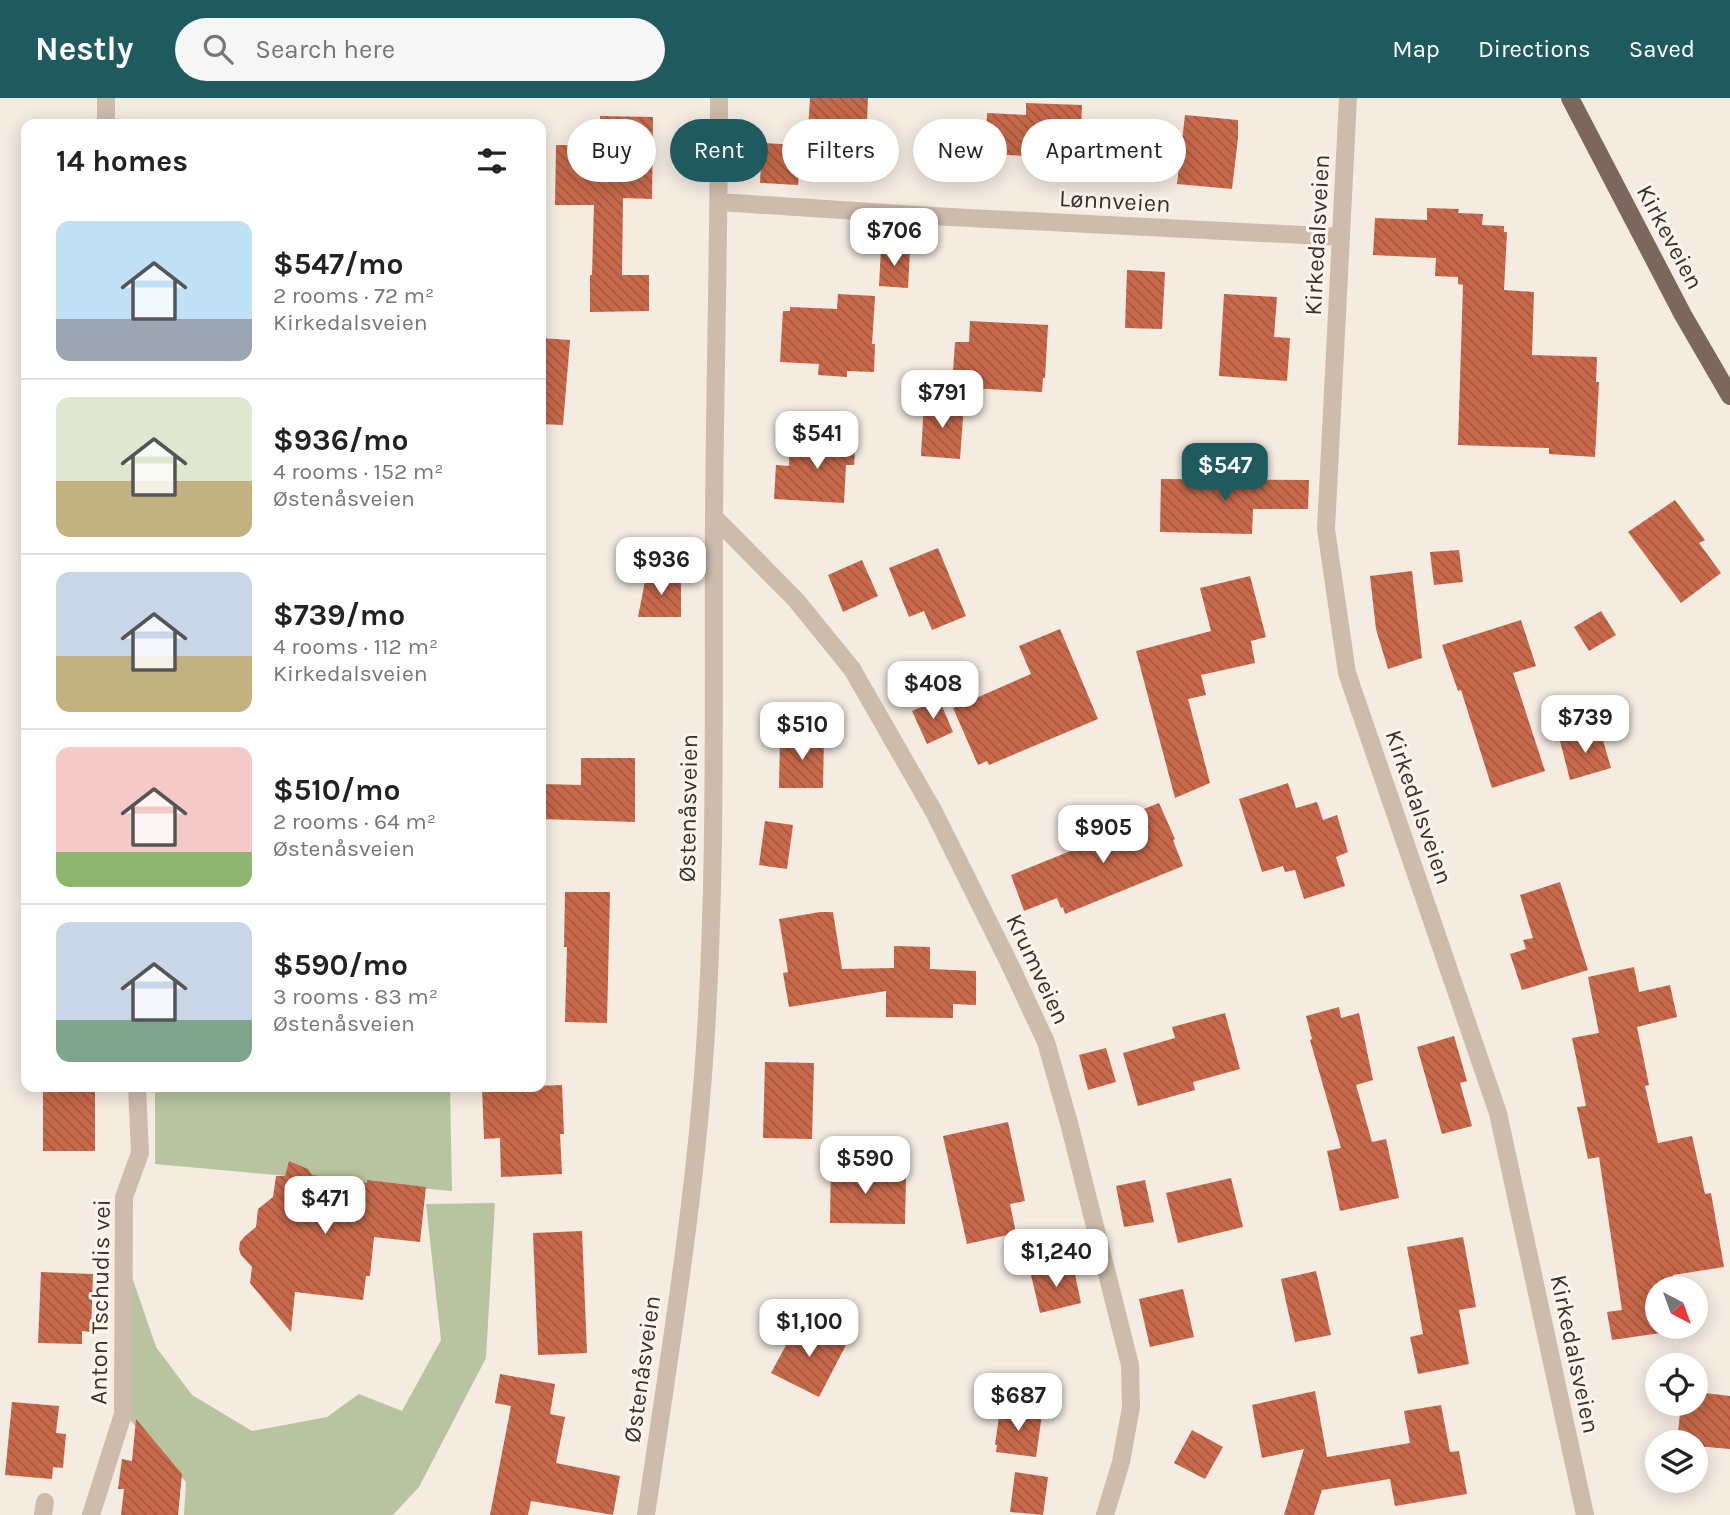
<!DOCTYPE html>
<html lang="en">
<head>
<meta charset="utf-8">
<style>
	:root { --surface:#fff; --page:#f6f6f6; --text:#222; --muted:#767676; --line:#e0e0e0; --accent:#1f5a5e }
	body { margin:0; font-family:Karla,sans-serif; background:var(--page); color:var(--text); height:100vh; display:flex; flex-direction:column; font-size:26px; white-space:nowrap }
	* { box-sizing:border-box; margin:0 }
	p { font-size:23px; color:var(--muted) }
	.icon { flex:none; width:38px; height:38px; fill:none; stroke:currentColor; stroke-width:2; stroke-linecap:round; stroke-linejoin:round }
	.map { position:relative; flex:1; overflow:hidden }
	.sheet { position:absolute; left:21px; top:21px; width:525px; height:973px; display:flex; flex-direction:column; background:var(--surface); border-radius:14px; box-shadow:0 4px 18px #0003 }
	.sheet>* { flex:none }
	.top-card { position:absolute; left:567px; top:21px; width:665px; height:63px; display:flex; gap:14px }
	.needle { width:46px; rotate:139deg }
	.controls { position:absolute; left:1645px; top:1178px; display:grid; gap:14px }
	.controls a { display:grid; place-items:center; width:63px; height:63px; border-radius:50%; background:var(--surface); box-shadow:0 4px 18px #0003; font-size:35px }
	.price { position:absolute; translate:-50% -60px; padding:0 16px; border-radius:14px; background:#fff; color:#222; font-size:23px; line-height:46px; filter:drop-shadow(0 2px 4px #0008) }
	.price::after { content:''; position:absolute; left:50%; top:42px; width:21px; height:16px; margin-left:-10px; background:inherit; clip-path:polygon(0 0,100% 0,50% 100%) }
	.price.current { background:var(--accent); color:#fff }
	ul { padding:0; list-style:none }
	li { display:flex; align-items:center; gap:21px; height:175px; padding:0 35px }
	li+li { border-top:2px solid var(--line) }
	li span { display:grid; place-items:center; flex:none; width:196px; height:140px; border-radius:14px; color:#555 }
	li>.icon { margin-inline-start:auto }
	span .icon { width:84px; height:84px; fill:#fffc; stroke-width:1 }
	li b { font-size:30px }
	h2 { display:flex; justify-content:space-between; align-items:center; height:84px; padding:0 35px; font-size:30px }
	.chip { padding:0 24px; border-radius:32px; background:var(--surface); box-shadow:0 4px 18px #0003; font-size:24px; line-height:63px }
	.chip.current { background:var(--accent); color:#fff }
	header { display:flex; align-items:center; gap:42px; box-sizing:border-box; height:98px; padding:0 35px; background:var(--accent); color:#fff }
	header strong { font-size:33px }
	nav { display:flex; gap:38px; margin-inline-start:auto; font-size:24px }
	.search { width:490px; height:63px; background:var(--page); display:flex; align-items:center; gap:18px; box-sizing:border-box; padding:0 24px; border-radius:38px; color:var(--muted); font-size:26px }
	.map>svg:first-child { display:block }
</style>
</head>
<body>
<header>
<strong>Nestly</strong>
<div class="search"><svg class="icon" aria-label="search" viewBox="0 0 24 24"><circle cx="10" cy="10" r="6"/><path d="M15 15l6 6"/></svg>Search here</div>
<nav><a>Map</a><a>Directions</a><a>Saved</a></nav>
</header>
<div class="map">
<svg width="1730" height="1417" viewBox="0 0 1730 1417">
	<defs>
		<pattern id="building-back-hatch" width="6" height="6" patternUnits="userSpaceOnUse" patternTransform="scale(1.75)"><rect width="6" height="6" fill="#c8694b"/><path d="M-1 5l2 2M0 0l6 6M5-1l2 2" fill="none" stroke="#a4573f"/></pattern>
	</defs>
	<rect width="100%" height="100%" fill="#f4ebe1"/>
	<path fill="#b8c4a0" d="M 155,989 L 450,989 L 452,1093 L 155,1066 Z
		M 495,1105 L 486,1260 L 419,1389 L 393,1417 L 184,1417 L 186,1384 L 122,1313 L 131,1176 L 156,1249 L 192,1297 L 252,1333 L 327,1319 L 359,1296 L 402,1313 L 441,1242 L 426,1106 Z"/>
	<path fill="url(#building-back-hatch)" d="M 810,0 L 868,0 L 866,45 L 859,44 L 858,51 L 807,47 Z
		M 1026,5 L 1082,7 L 1080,57 L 1027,55 L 1027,58 L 986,56 L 987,15 L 1026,17 Z
		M 1185,17 L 1238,22 L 1238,40 L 1232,91 L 1177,86 Z
		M 600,18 L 653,19 L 652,101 L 623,100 L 622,177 L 649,177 L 649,213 L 590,214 L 590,177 L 592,177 L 594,107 L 555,107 L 556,47 L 600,47 Z
		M 762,45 L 801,47 L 798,87 L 760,85 Z
		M 1427,110 L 1459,111 L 1458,115 L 1483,116 L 1482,127 L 1504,128 L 1504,134 L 1507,134 L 1504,192 L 1534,194 L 1532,257 L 1597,259 L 1596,284 L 1599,284 L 1595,359 L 1549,356 L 1549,350 L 1458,347 L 1463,187 L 1458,186 L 1458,179 L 1435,178 L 1436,160 L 1373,157 L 1375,120 L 1427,122 Z
		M 881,150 L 910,152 L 908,190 L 879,188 Z
		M 1127,172 L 1165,174 L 1162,231 L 1125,230 Z
		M 838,196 L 875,198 L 872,246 L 875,246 L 874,274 L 847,273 L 847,279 L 818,277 L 819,266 L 780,264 L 783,213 L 790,213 L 790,209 L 837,211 Z
		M 1224,196 L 1277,199 L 1274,239 L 1290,240 L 1287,283 L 1219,278 Z
		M 970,223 L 1048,227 L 1045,280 L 1043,280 L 1042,294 L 952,289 L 955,244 L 969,244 Z
		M 541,240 L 570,242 L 563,327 L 541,326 Z
		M 924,303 L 964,306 L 960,361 L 921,358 Z
		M 818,334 L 856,336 L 854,367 L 846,367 L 844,405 L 774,401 L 776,367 L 789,368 L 789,353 L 817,355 Z
		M 1161,381 L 1309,382 L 1308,411 L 1253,411 L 1252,436 L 1160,434 Z
		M 1675,402 L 1705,442 L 1699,445 L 1721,475 L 1681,505 L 1628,434 Z
		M 938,450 L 966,518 L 932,532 L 924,513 L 909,519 L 889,470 Z
		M 1459,452 L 1463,484 L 1434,487 L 1430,454 Z
		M 862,462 L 878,498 L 843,514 L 828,477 Z
		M 1412,473 L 1422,560 L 1388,571 L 1376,531 L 1370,478 Z
		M 646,478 L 681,478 L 681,519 L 638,519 Z
		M 1250,478 L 1266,539 L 1251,543 L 1255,565 L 1201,577 L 1206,597 L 1188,601 L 1210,685 L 1175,700 L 1136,553 L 1211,533 L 1200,490 Z
		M 1601,513 L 1616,537 L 1589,553 L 1574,529 Z
		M 1521,522 L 1536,568 L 1513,575 L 1545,673 L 1492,690 L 1461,592 L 1458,593 L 1442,547 Z
		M 1060,531 L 1098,621 L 989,667 L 987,663 L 978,667 L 953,610 L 1031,576 L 1019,548 Z
		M 939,601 L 953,634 L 927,646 L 912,613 Z
		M 1600,632 L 1611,670 L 1570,682 L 1560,643 Z
		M 780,639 L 824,639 L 823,690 L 779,690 Z
		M 581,660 L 635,660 L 635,724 L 541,721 L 541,686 L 581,687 Z
		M 1288,685 L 1296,710 L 1317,704 L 1323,722 L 1337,717 L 1348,754 L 1336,759 L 1345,788 L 1304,801 L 1295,772 L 1285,774 L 1283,768 L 1262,774 L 1239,701 Z
		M 1159,705 L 1175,741 L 1173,742 L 1183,768 L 1065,816 L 1063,809 L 1061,810 L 1057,800 L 1024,813 L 1011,777 L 1120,733 L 1116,725 L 1132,719 L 1131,716 Z
		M 765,723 L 793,727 L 787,771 L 759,767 Z
		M 1560,784 L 1588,872 L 1522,892 L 1510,856 L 1526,851 L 1523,842 L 1533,840 L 1520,797 Z
		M 565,794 L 610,794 L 607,925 L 565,924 L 567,849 L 564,849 Z
		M 820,814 L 833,814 L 842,871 L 894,870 L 894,848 L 930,849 L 930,871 L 976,873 L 976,907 L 953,906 L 953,920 L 886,919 L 886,893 L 789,909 L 783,875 L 788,874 L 779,821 Z
		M 1634,869 L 1639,894 L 1670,887 L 1677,919 L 1637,929 L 1649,987 L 1645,988 L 1658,1045 L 1692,1038 L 1705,1096 L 1711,1095 L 1724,1169 L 1673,1177 L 1674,1181 L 1667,1183 L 1668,1190 L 1657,1190 L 1657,1228 L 1674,1228 L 1675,1233 L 1612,1242 L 1607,1214 L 1622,1212 L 1599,1059 L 1588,1061 L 1577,1009 L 1586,1008 L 1572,940 L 1599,935 L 1588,879 Z
		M 1339,909 L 1341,920 L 1359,915 L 1373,982 L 1356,987 L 1372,1044 L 1386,1041 L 1399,1100 L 1340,1113 L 1327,1053 L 1341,1050 L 1310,942 L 1312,941 L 1306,918 Z
		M 1225,915 L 1240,971 L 1193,984 L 1195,992 L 1138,1008 L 1123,955 L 1175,940 L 1172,929 Z
		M 1454,938 L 1467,983 L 1460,985 L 1472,1028 L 1442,1036 L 1417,949 Z
		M 1106,950 L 1116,984 L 1088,992 L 1079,957 Z
		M 765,964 L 814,965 L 812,1041 L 763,1040 Z
		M 562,987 L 564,1036 L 560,1036 L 562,1076 L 501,1079 L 500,1040 L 484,1041 L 482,990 Z
		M 43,989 L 95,989 L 95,1053 L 43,1053 Z
		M 1008,1024 L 1025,1103 L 1010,1106 L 1016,1135 L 967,1146 L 943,1038 Z
		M 831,1061 L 859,1061 L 859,1077 L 906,1078 L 905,1126 L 830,1125 Z
		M 289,1063 L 308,1071 L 312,1077 L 367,1085 L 367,1082 L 426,1089 L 420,1144 L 374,1139 L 370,1178 L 366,1178 L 363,1202 L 295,1194 L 291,1234 L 250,1185 L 252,1169 L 241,1157 L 239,1151 L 240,1144 L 244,1139 L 256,1129 L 258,1111 L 273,1099 L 276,1078 L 285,1078 Z
		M 1231,1080 L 1243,1129 L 1178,1145 L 1166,1095 Z
		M 1145,1082 L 1154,1124 L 1124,1129 L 1116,1088 Z
		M 582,1133 L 587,1255 L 538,1257 L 533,1135 Z
		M 1463,1139 L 1476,1209 L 1459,1212 L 1469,1266 L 1418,1276 L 1410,1239 L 1423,1236 L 1407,1149 Z
		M 1073,1167 L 1081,1205 L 1040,1215 L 1031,1177 Z
		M 1316,1173 L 1331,1237 L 1295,1244 L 1281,1181 Z
		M 41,1174 L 93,1176 L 91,1234 L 82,1233 L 82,1246 L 38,1245 Z
		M 1183,1191 L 1194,1239 L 1150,1249 L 1139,1201 Z
		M 799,1223 L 846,1247 L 819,1299 L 771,1275 Z
		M 500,1276 L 555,1286 L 550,1316 L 565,1319 L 556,1365 L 620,1378 L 613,1417 L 531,1403 L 528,1417 L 490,1417 L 511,1308 L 495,1305 Z
		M 1315,1293 L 1327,1359 L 1410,1345 L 1404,1313 L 1441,1307 L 1450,1354 L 1459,1353 L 1467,1396 L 1395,1408 L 1390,1381 L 1322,1392 L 1314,1417 L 1284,1417 L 1304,1351 L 1262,1360 L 1252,1307 Z
		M 1696,1294 L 1730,1298 L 1730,1351 L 1696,1348 L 1696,1344 L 1677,1344 L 1681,1306 L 1696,1306 Z
		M 12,1304 L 59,1308 L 56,1335 L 66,1336 L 63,1370 L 53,1369 L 52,1381 L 5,1377 Z
		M 1000,1311 L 1042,1316 L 1036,1359 L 996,1354 L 997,1347 L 995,1347 Z
		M 136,1321 L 182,1376 L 178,1417 L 121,1417 L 124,1391 L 118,1391 L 122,1361 L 132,1363 Z
		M 1192,1332 L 1223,1349 L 1205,1381 L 1174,1365 Z
		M 1015,1374 L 1048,1379 L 1043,1417 L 1010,1414 Z"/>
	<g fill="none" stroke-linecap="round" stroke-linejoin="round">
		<path stroke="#cdbbac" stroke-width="18" d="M 106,0 L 106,26
			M 1348,0 L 1326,431 L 1347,575 L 1498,1015 L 1585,1417
			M 719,104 L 932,118 L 1341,139
			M 714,419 L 796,502 L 852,571 L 934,714 L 1011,869 L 1046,944 L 1069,1025 L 1130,1267 L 1131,1309 L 1121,1364 L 1105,1417
			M 43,1417 L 45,1404
			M 91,1417 L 123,1316 L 124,1099 L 140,1055 L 137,989
			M 646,1417 C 668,1266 693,1116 704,964 C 717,783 713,602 714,421 C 715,281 719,140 719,0"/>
		<path stroke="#7d675c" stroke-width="18" d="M 1570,0 L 1683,217 L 1730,298"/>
	</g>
	<g text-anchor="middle" stroke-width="6" stroke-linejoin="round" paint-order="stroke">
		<g font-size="24" fill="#3b302b" stroke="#fbf5ee">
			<text transform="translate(1115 103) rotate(3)" y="8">Lønnveien</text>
			<text transform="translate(1317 137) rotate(-87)" y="8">Kirkedalsveien</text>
			<text transform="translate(1670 139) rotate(62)" y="8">Kirkeveien</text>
			<text transform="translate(1419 709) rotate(71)" y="8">Kirkedalsveien</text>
			<text transform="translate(688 710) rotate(-89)" y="8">Østenåsveien</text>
			<text transform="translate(1038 871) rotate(65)" y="8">Krumveien</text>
			<text transform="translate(100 1204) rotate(-89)" y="8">Anton Tschudis vei</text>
			<text transform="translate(1575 1256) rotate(78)" y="8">Kirkedalsveien</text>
			<text transform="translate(642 1271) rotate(-82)" y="8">Østenåsveien</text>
		</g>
	</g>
</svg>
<div class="controls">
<a><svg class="needle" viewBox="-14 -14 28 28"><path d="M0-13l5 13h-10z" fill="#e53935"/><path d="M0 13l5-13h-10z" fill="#767676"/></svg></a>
<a><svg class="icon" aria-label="locate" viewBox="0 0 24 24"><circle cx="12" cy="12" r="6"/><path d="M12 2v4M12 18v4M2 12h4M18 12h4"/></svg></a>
<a><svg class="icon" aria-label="layers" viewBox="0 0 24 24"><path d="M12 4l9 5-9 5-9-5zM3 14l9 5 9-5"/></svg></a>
</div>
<b class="price" style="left:894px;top:170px">$706</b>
<b class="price" style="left:942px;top:332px">$791</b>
<b class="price" style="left:817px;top:373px">$541</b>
<b class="price current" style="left:1225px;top:405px">$547</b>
<b class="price" style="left:661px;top:499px">$936</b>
<b class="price" style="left:933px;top:623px">$408</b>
<b class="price" style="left:1585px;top:657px">$739</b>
<b class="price" style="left:802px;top:664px">$510</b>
<b class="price" style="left:1103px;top:767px">$905</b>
<b class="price" style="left:865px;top:1098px">$590</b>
<b class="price" style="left:325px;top:1138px">$471</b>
<b class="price" style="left:1056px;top:1191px">$1,240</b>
<b class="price" style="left:809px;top:1261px">$1,100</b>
<b class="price" style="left:1018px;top:1335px">$687</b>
<div class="top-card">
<a class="chip">Buy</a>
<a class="chip current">Rent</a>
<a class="chip">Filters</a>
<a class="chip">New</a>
<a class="chip">Apartment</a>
</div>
<section class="sheet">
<h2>14 homes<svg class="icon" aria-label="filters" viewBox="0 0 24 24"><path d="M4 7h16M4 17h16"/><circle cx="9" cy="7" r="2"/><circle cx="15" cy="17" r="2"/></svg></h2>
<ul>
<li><span style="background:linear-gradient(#bfe0f5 70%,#9aa5b1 0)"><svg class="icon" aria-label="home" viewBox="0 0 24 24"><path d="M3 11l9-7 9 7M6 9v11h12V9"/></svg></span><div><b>$547/mo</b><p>2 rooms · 72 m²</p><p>Kirkedalsveien</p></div></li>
<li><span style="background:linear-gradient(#dfe7d0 60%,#c2b280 0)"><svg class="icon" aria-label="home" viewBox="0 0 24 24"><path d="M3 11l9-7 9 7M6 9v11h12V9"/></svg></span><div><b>$936/mo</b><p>4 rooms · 152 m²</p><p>Østenåsveien</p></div></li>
<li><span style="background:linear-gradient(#c9d6e8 60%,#c2b280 0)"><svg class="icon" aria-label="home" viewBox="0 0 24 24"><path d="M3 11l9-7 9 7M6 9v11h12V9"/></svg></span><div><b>$739/mo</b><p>4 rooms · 112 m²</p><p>Kirkedalsveien</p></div></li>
<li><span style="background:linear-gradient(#f6c9c9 75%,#8fb573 0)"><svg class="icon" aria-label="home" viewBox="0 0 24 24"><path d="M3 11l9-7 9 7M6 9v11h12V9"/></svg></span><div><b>$510/mo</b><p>2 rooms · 64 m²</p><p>Østenåsveien</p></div></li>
<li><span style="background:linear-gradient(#c9d6e8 70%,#7fa58c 0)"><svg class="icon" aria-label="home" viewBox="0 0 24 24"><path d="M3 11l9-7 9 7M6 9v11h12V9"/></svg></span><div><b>$590/mo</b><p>3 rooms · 83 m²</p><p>Østenåsveien</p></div></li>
</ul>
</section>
</div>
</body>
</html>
